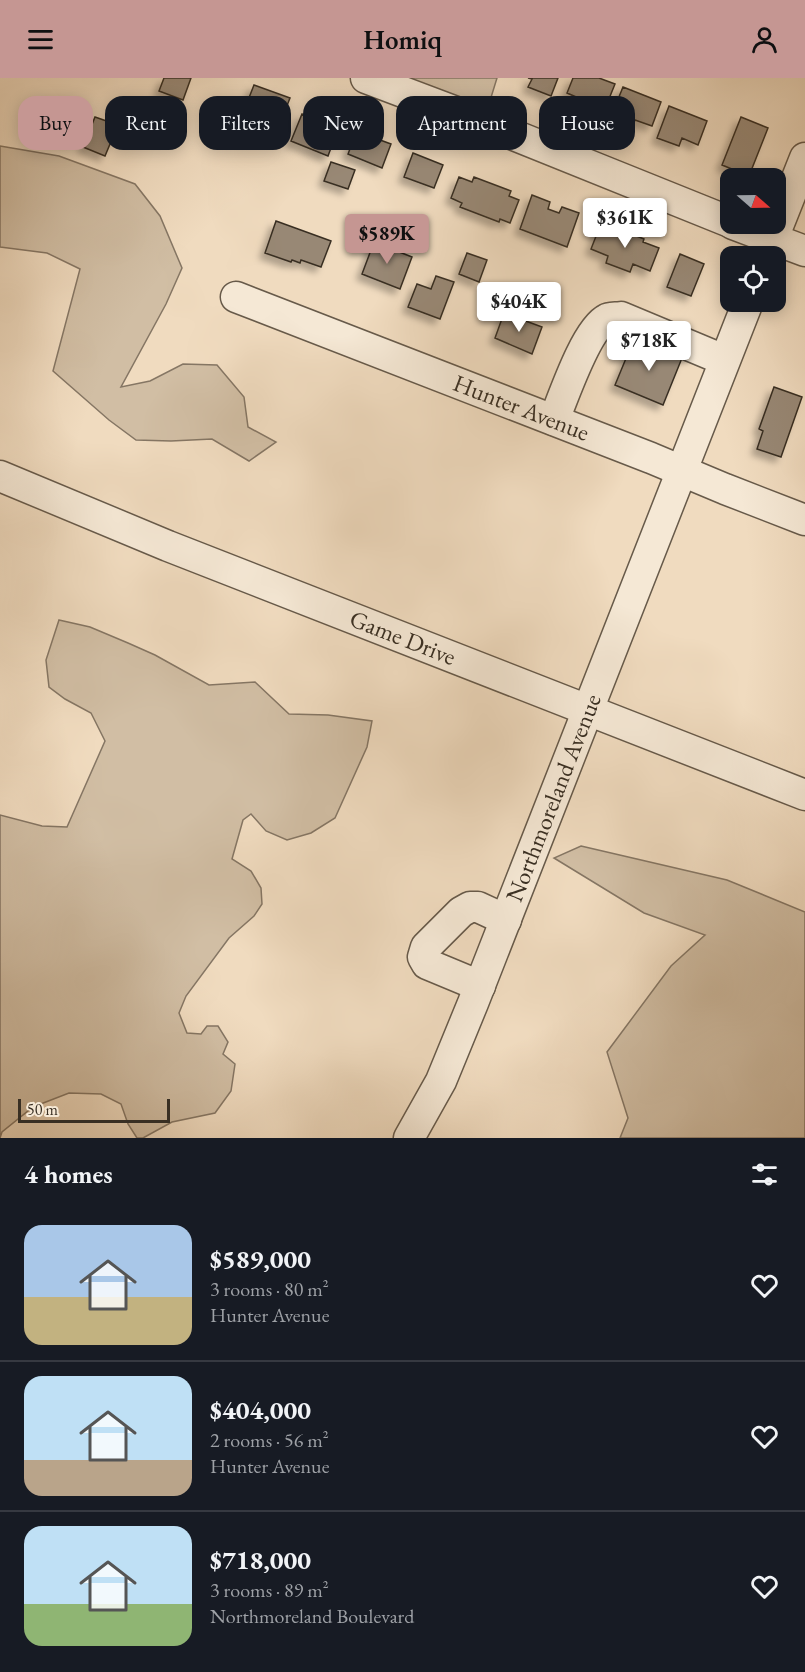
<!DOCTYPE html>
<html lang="en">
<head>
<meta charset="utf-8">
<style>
	:root { --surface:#171b24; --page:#20242c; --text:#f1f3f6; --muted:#9ea1a6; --line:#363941; --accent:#c59692 }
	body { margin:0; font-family:"EB Garamond",serif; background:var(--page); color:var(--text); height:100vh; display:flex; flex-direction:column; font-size:22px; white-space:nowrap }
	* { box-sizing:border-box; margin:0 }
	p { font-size:20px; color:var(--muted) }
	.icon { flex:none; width:33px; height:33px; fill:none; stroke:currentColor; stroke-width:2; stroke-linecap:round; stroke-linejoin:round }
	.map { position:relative; height:1060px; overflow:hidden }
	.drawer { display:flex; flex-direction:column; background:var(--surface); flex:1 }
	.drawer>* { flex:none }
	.banner { position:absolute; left:18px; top:18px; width:770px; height:54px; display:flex; gap:12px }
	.needle { width:39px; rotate:110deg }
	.fabs { position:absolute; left:720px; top:90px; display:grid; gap:12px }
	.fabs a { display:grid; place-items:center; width:66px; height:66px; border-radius:12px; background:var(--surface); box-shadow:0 3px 15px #0003; font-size:30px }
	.scale { position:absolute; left:18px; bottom:15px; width:152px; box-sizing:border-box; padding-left:6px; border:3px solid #392f23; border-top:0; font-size:16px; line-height:21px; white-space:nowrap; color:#392f23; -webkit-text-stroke:4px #f5e8d5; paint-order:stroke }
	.price { position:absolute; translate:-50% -51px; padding:0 14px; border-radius:6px; background:#fff; color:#222; font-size:20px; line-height:39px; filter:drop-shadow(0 2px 3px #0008) }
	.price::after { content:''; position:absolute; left:50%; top:36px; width:18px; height:14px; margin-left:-9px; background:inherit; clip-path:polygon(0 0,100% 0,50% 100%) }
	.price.selected { background:var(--accent); color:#111 }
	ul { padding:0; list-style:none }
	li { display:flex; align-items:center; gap:18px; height:150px; padding:0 24px }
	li+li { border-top:2px solid var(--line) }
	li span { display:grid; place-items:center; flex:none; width:168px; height:120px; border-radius:18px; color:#555 }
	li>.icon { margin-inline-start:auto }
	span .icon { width:72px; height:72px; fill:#fffc; stroke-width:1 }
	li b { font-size:26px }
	h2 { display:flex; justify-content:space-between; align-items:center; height:72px; padding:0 24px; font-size:26px }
	.pill { padding:0 21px; border-radius:18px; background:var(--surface); box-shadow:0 3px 15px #0003; font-size:21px; line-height:54px }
	.pill.selected { background:var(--accent); color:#111 }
	header { display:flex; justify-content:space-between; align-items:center; height:78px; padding:0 24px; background:var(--accent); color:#111; font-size:27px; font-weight:600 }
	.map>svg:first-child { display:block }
</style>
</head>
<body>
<header><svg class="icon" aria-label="menu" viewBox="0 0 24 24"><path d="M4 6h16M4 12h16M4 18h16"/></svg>Homiq<svg class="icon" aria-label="person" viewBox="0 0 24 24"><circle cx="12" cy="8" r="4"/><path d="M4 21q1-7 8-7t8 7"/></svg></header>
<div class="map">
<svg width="805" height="1060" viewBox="0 0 805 1060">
	<defs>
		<filter id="shadow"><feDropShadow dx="-5.5" dy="5.5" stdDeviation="3" flood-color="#0004"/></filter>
	</defs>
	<rect width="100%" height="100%" fill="#f0dbbf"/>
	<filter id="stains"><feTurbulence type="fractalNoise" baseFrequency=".00333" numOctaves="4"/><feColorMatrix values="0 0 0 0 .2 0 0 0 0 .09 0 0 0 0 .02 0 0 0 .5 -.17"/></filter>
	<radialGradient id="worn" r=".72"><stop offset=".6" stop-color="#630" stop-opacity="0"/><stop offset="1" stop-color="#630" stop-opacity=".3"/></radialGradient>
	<path fill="#d1bea4" stroke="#857664" stroke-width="1.5" d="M 406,0 L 497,0 L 489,26 L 436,18 Z
		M 0,68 L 59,78 L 135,106 L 160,138 L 182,190 L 166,226 L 121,309 L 150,303 L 183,286 L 217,287 L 244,319 L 248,349 L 276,364 L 249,383 L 212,361 L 171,363 L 136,362 L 109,342 L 53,293 L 80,191 L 47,175 L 0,169 Z
		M 59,542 L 90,549 L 128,565 L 155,577 L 209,607 L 255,604 L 289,636 L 328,637 L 372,643 L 367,669 L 335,740 L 311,755 L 287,762 L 266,753 L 251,736 L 243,742 L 232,781 L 251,793 L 261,810 L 262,826 L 254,838 L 229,860 L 186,918 L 179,935 L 187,955 L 201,956 L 207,948 L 218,948 L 228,964 L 223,976 L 235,986 L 231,1013 L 215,1035 L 172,1044 L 143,1060 L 137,1060 L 128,1046 L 121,1026 L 101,1016 L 69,1015 L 33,1029 L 2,1054 L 0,1060 L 0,737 L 42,748 L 67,749 L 105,663 L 91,635 L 65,621 L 49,609 L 46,582 Z
		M 581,768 L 727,802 L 805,834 L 805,1060 L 620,1060 L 628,1040 L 607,974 L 671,888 L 705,857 L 644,835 L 554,780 Z"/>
	<path fill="#988874" stroke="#392f23" stroke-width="1.5" filter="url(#shadow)" d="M 164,0 L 191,0 L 183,22 L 159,13 Z
		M 528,0 L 558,0 L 551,18 L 528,9 L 532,1 Z
		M 573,0 L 599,0 L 615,6 L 602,38 L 580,29 L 583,22 L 567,15 Z
		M 254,7 L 290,20 L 279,48 L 243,35 Z
		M 623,9 L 661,24 L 652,48 L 635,42 L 632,50 L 610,41 Z
		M 669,28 L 707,43 L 698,67 L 682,60 L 679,68 L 657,60 Z
		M 67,33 L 84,40 L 75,62 L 58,55 Z
		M 302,36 L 338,51 L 328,78 L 291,63 Z
		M 95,39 L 118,47 L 105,78 L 83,69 Z
		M 741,39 L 768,50 L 749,98 L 722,87 Z
		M 360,45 L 376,52 L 372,59 L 391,66 L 382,90 L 348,76 Z
		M 413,75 L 443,87 L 434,110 L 404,99 Z
		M 331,84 L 355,92 L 348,111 L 324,103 Z
		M 459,99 L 472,104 L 474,99 L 511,113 L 509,118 L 519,122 L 510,145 L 500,141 L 499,144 L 460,129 L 462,125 L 451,120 Z
		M 532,117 L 550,124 L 548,131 L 559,135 L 562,129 L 579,135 L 567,169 L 520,151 Z
		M 276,143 L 331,163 L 321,189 L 301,182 L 300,185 L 292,182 L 291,184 L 265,175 Z
		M 600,148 L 617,154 L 619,151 L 644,161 L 643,164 L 659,170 L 650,193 L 633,186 L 630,194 L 606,185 L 608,178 L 591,171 Z
		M 374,164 L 412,179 L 400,211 L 362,196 Z
		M 467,175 L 487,182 L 479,204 L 459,196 Z
		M 680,176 L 704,186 L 691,218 L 667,209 Z
		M 436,198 L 454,204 L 440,241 L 408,229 L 417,206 L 431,211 Z
		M 504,235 L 542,249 L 532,276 L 495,260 Z
		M 634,261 L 682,280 L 663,327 L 615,307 Z
		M 774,309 L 802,319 L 781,379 L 757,371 L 763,353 L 759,351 Z"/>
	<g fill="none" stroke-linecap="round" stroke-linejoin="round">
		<g stroke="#675a4a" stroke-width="33">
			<g id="minor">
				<path d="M 366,0 L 464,37 L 730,144"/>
				<path d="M 733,146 L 805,173"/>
				<path d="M 766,178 L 805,80"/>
				<path id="s1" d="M 236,219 L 651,380 L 725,411 L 805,442"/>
				<path d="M 554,342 C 563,320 586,251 607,241 C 610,239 617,240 621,239 L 724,282"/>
				<path id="s2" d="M 0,398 L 168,468 L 805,717"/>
				<path d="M 480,908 L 427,886 L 423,879 L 426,869 L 461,834 L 470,829 L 478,829 L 506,842"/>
				<path id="s3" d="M 409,1060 L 441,1003 L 473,925 L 748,224"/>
			</g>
		</g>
		<use href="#minor" stroke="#f5e8d5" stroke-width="30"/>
	</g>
	<g text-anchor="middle" stroke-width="4.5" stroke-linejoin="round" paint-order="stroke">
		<g font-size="24" fill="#392f23" stroke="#f5e8d5">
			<text dy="8" stroke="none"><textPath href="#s1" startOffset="306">Hunter Avenue</textPath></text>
			<text dy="8" stroke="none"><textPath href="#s2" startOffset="434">Game Drive</textPath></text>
			<text dy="8" stroke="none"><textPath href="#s3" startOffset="370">Northmoreland Avenue</textPath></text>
		</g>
	</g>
	<rect width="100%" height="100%" filter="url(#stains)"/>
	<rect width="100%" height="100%" fill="url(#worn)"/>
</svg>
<div class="fabs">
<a><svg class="needle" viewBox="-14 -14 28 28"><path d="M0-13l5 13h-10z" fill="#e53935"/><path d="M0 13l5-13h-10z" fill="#9ea1a6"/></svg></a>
<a><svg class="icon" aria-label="locate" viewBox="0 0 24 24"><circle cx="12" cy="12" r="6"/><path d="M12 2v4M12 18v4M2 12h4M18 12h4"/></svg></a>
</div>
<div class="scale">50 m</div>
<b class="price" style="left:625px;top:171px">$361K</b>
<b class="price selected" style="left:387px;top:187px">$589K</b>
<b class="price" style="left:519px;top:255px">$404K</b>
<b class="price" style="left:649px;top:294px">$718K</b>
<div class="banner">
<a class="pill selected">Buy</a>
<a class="pill">Rent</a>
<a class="pill">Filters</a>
<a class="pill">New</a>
<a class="pill">Apartment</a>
<a class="pill">House</a>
</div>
</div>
<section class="drawer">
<h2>4 homes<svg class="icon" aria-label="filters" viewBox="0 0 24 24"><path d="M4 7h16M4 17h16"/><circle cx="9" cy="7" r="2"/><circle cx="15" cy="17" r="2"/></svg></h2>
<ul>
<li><span style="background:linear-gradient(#a9c7e8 60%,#c2b280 0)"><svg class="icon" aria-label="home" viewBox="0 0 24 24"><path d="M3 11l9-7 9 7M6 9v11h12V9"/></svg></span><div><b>$589,000</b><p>3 rooms · 80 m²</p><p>Hunter Avenue</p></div><svg class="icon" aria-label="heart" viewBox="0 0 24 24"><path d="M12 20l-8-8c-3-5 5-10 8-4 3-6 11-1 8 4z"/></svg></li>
<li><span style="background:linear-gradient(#bfe0f5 70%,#b9a48a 0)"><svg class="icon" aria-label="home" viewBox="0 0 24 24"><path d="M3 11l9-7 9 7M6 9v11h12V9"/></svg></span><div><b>$404,000</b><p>2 rooms · 56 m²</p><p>Hunter Avenue</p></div><svg class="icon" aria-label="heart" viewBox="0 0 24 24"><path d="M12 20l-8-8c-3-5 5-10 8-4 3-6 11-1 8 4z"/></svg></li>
<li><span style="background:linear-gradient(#bfe0f5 65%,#8fb573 0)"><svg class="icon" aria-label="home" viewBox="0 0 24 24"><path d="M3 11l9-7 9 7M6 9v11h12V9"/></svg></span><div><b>$718,000</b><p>3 rooms · 89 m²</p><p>Northmoreland Boulevard</p></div><svg class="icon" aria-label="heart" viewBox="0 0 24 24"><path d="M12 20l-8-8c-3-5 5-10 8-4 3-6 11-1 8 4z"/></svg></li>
</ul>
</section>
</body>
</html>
